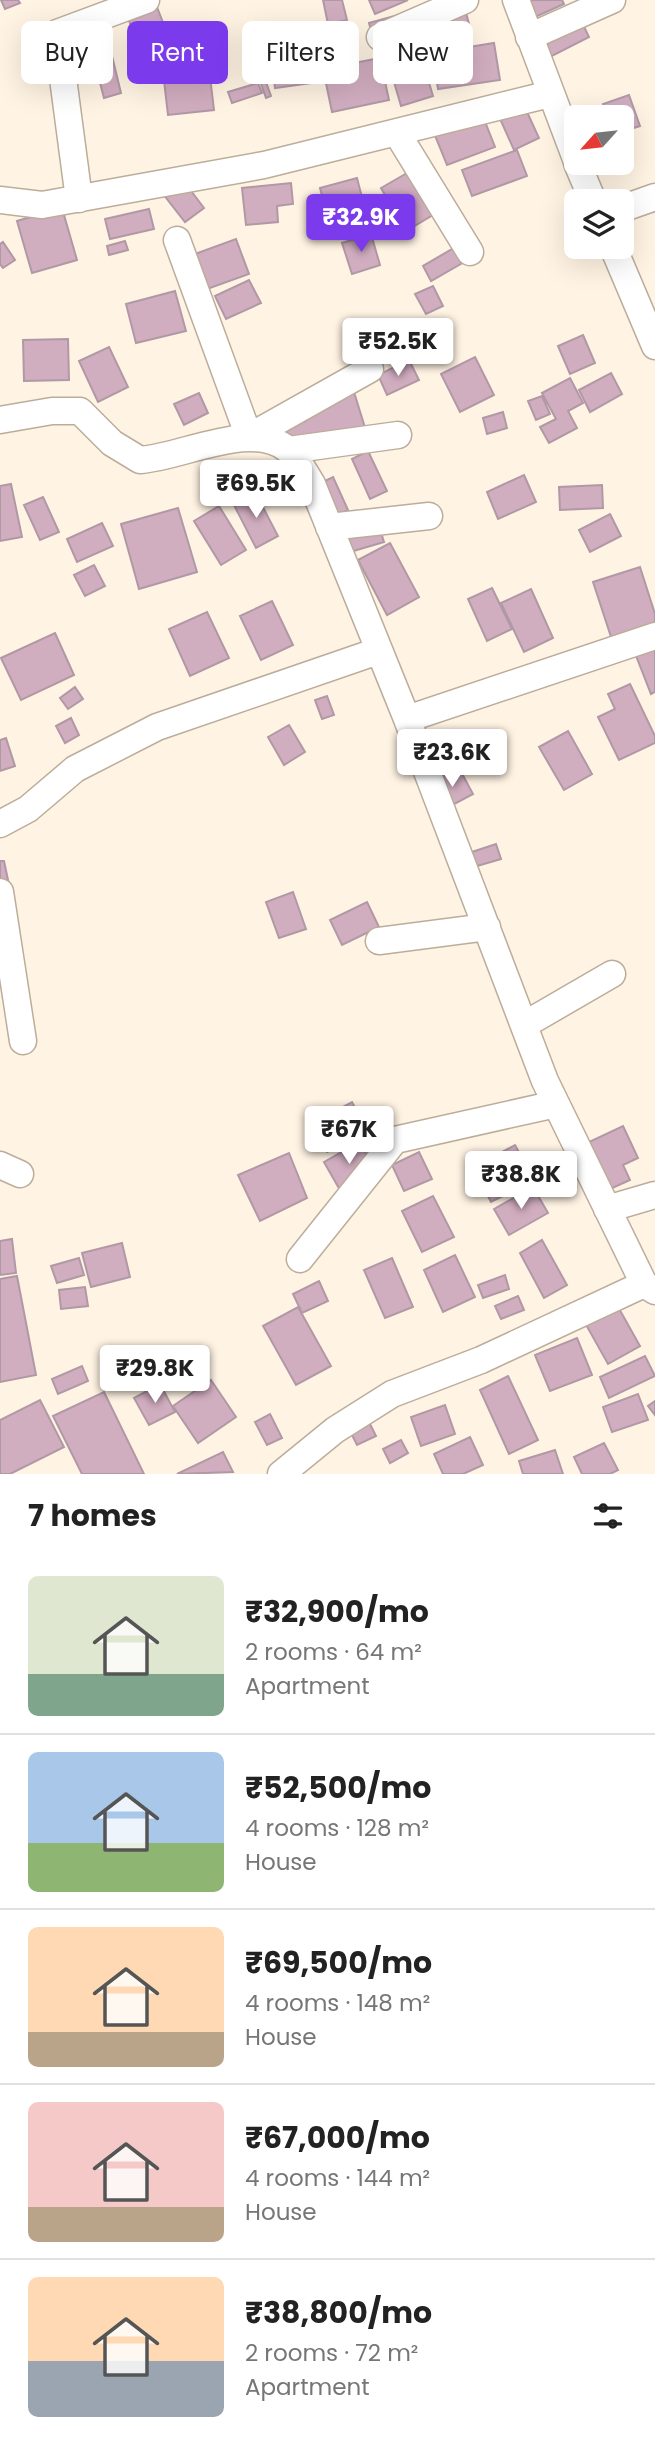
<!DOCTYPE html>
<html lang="en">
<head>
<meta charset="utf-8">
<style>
	:root { --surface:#fff; --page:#f6f6f6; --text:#222; --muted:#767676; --line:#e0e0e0; --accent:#7c3aed }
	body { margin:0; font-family:Poppins,sans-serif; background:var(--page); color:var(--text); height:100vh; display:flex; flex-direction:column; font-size:26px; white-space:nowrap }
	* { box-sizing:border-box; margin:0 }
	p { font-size:23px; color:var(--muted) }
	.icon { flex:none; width:38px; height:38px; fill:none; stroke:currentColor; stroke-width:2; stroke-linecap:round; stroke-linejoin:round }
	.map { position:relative; height:1474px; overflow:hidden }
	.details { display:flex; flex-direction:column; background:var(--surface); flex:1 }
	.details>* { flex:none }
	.guide { position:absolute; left:21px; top:21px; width:614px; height:63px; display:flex; gap:14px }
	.needle { width:46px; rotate:243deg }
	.controls { position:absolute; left:564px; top:105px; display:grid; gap:14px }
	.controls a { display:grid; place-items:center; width:70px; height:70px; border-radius:10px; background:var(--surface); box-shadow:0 7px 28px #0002; font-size:35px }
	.price { position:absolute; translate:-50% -60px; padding:0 16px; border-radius:7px; background:#fff; color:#222; font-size:23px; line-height:46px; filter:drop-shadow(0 2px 4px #0008) }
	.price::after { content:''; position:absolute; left:50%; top:42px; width:21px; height:16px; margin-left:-10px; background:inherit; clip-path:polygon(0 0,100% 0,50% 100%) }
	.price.active { background:var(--accent); color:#fff }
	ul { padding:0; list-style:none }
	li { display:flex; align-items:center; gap:21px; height:175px; padding:0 28px }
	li+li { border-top:2px solid var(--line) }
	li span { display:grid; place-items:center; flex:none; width:196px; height:140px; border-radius:10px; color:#555 }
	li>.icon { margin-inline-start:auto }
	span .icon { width:84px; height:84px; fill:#fffc; stroke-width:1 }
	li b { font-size:30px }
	h2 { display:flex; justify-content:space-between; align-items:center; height:84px; padding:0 28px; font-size:30px }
	.pill { padding:0 24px; border-radius:10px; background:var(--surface); box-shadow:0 7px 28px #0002; font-size:24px; line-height:63px }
	.pill.active { background:var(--accent); color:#fff }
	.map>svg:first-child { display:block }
</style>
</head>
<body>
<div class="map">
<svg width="655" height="1474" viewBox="0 0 655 1474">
	<rect width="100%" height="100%" fill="#fff3e3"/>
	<path fill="#d1adc0" stroke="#b099a5" stroke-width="2" d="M 1,0 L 18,0 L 20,3 L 5,9 Z
		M 323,0 L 342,0 L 347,20 L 328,24 Z
		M 369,0 L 408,0 L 375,14 Z
		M 511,0 L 562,0 L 564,4 L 522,23 Z
		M 463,2 L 471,31 L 432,42 L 424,13 Z
		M 157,7 L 167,33 L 138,44 L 128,18 Z
		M 402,14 L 411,44 L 377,53 L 369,23 Z
		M 578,14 L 589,37 L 548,58 L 537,35 Z
		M 305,24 L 312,83 L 275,88 L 268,28 Z
		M 494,43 L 500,80 L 438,89 L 432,53 Z
		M 419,49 L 433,96 L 401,106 L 387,58 Z
		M 112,56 L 121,93 L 104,98 L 94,60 Z
		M 380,58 L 389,100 L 332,112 L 323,69 Z
		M 209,68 L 214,110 L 168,115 L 163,72 Z
		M 263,74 L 271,96 L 266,98 L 258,75 Z
		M 258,83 L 262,93 L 232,103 L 228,92 Z
		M 629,95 L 640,126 L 621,132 L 621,117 L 608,117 L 603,104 Z
		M 522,101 L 539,138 L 514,150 L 497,112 Z
		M 482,114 L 495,147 L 447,165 L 434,133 Z
		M 517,150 L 527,176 L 472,196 L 462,170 Z
		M 414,169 L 438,212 L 406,231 L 381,188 Z
		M 357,178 L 365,209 L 328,219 L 320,188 Z
		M 182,179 L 204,208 L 185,222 L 163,194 Z
		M 291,183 L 293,204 L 277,206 L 278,222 L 246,225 L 242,188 Z
		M 62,208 L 77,260 L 32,273 L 17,221 Z
		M 149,209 L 154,229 L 110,239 L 105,219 Z
		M 371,234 L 380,265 L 352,274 L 342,243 Z
		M 236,239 L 249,274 L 196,293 L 184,258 Z
		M 125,241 L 128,250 L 109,255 L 107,246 Z
		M 3,242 L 15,260 L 3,268 L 0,264 L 0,244 Z
		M 457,246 L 466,261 L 431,281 L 423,266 Z
		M 249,280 L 261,303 L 226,319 L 215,296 Z
		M 433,286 L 443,306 L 426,314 L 415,294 Z
		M 175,291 L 186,331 L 136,343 L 126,304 Z
		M 583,335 L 595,363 L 570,374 L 558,346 Z
		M 68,339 L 69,380 L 24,381 L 23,340 Z
		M 109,347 L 128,387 L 98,402 L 79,361 Z
		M 475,357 L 494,395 L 460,412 L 441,374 Z
		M 409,360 L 419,380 L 387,395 L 378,375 Z
		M 611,373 L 622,394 L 590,412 L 579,390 Z
		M 570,378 L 583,403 L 568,411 L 577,428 L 549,443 L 540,427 L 556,419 L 542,393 Z
		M 354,392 L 367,434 L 295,457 L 285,427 L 306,421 L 302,409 Z
		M 199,393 L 208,413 L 184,425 L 174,404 Z
		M 542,396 L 550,414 L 536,420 L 528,401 Z
		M 503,412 L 507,428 L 487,434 L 483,418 Z
		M 368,451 L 387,491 L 370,499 L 352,459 Z
		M 524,475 L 536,502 L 498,519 L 487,492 Z
		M 333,477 L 348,510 L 315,525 L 300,493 Z
		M 11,484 L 22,537 L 0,541 L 0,486 Z
		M 602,485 L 603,508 L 560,510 L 559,487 Z
		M 255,492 L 278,536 L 256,548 L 233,503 Z
		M 43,497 L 59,532 L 40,540 L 24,505 Z
		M 219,506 L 246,550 L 221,565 L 194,521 Z
		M 178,508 L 197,572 L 139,589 L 121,524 Z
		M 610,514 L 621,536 L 590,552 L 579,530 Z
		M 102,523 L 113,546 L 77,562 L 67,539 Z
		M 379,526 L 384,542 L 350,552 L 345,537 Z
		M 390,543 L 419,597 L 387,615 L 358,560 Z
		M 94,565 L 105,586 L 85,596 L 74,575 Z
		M 640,567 L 655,614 L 655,626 L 612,640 L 593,582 Z
		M 492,588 L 512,629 L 487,641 L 468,599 Z
		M 531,589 L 553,638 L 524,652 L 501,603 Z
		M 272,601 L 293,645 L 261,660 L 240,616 Z
		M 207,612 L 229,658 L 190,676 L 169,629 Z
		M 55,633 L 74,675 L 21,700 L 1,658 Z
		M 655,639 L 655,692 L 651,694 L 633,648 Z
		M 630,684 L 655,736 L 655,743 L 619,760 L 598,717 L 615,709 L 608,694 Z
		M 75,687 L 83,699 L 68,709 L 60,698 Z
		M 327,696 L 334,715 L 322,719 L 315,700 Z
		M 71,718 L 79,735 L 65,743 L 56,726 Z
		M 289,725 L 305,752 L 284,765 L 268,737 Z
		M 568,731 L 592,774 L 564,790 L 539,747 Z
		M 462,732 L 473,751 L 436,772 L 425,752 Z
		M 6,738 L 15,766 L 0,771 L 0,740 Z
		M 459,768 L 473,794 L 445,809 L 431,784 Z
		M 496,844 L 501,859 L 477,866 L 472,852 Z
		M 0,861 L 4,861 L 11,894 L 0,896 Z
		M 293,892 L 306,929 L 279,938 L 266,902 Z
		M 367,902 L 379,927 L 342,945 L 330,920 Z
		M 352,1102 L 367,1131 L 327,1152 L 311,1124 Z
		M 623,1126 L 638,1158 L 623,1165 L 630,1180 L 608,1190 L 587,1143 Z
		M 359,1142 L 375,1169 L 340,1190 L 324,1162 Z
		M 515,1145 L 534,1180 L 491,1202 L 473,1168 Z
		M 419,1152 L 432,1179 L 404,1191 L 392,1165 Z
		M 289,1153 L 307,1198 L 260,1221 L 238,1175 Z
		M 533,1187 L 548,1213 L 509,1235 L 494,1209 Z
		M 433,1196 L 454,1237 L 422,1252 L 402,1211 Z
		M 12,1239 L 16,1273 L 0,1275 L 0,1241 Z
		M 542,1240 L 567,1285 L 544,1298 L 520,1253 Z
		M 122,1243 L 130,1277 L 91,1287 L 82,1253 Z
		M 455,1255 L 475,1297 L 443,1312 L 424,1270 Z
		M 79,1258 L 84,1275 L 57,1283 L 51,1266 Z
		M 392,1258 L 413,1307 L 385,1318 L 364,1270 Z
		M 505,1275 L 509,1289 L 483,1298 L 478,1285 Z
		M 17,1276 L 36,1375 L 0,1382 L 0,1279 Z
		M 319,1281 L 328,1301 L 302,1313 L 293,1294 Z
		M 85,1287 L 88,1306 L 61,1309 L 59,1290 Z
		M 518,1296 L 524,1310 L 501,1319 L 495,1306 Z
		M 617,1305 L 640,1346 L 608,1364 L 585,1323 Z
		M 298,1307 L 331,1366 L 296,1385 L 263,1326 Z
		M 577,1338 L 592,1375 L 550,1391 L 535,1355 Z
		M 645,1356 L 655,1376 L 609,1398 L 600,1377 Z
		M 82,1366 L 88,1381 L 58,1394 L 52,1379 Z
		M 508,1376 L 538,1440 L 509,1454 L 480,1390 Z
		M 211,1380 L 236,1417 L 198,1443 L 173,1406 Z
		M 160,1384 L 175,1412 L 149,1425 L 134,1398 Z
		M 104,1392 L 144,1474 L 82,1474 L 53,1416 Z
		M 638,1394 L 648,1420 L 612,1432 L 603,1407 Z
		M 40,1400 L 64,1447 L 10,1474 L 0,1474 L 0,1420 Z
		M 655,1401 L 655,1415 L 648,1406 Z
		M 445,1405 L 455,1434 L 421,1446 L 411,1417 Z
		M 270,1414 L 282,1438 L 267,1445 L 255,1422 Z
		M 367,1418 L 376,1436 L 357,1445 L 348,1427 Z
		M 470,1437 L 483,1465 L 463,1474 L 443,1474 L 434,1454 Z
		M 401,1440 L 408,1453 L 390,1463 L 383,1449 Z
		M 604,1443 L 618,1470 L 610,1474 L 582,1474 L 574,1457 Z
		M 555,1450 L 563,1474 L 523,1474 L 519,1461 Z
		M 223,1452 L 233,1472 L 177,1474 Z"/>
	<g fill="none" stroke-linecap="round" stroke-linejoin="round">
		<g stroke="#bcad9b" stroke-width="29">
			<path id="minor" d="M 516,0 L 576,159
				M 380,37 L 465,0
				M 529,37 L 612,0
				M 397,133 L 470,252
				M 577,163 L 593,201
				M 79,199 L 57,33 L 146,0
				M 0,200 L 42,205 L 264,165 L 550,94
				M 621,209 L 655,197
				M 177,240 L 249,437 L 370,369
				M 613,247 L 655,346
				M 0,420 L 52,411 L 80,411 L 112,443 L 140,460 C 183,457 251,420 287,449 C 297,457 305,473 312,484 L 407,719 L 655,636
				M 289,450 L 398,435
				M 329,527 L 429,516
				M 407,719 L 545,1081 L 644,1284
				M 0,824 L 28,809 L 75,769 L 157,727 L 378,651
				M 0,892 L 23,1041
				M 379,941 L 487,927
				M 524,1025 L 612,974
				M 0,1165 L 20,1174
				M 607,1209 L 655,1195
				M 300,1259 L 395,1140 L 556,1104
				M 281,1474 L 335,1430 L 392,1394 L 481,1360 L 644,1284 L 655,1291"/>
		</g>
		<use href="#minor" stroke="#fff" stroke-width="26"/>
	</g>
</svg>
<div class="controls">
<a><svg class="needle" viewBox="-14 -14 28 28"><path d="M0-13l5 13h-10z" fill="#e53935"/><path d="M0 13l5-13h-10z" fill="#767676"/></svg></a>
<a><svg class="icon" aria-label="layers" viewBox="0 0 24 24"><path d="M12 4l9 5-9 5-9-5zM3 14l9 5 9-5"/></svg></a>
</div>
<b class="price active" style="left:361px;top:254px">₹32.9K</b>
<b class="price" style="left:398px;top:378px">₹52.5K</b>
<b class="price" style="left:256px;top:520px">₹69.5K</b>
<b class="price" style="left:452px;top:789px">₹23.6K</b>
<b class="price" style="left:349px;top:1166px">₹67K</b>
<b class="price" style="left:521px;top:1211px">₹38.8K</b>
<b class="price" style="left:155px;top:1405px">₹29.8K</b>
<div class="guide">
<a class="pill">Buy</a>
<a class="pill active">Rent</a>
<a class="pill">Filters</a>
<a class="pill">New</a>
</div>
</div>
<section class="details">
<h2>7 homes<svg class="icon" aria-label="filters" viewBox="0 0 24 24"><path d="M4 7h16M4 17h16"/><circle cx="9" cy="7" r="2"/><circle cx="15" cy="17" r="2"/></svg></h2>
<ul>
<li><span style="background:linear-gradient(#dfe7d0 70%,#7fa58c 0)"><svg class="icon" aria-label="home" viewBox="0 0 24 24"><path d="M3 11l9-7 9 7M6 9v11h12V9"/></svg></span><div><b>₹32,900/mo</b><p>2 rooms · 64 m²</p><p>Apartment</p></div></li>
<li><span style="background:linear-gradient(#a9c7e8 65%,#8fb573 0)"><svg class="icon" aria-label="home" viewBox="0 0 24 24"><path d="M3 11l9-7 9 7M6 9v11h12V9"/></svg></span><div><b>₹52,500/mo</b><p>4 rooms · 128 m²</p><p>House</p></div></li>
<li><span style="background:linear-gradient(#ffd9b3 75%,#b9a48a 0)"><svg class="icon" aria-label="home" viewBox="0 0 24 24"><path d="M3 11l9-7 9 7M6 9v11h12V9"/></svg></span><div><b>₹69,500/mo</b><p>4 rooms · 148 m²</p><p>House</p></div></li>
<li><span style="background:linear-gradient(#f6c9c9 75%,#b9a48a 0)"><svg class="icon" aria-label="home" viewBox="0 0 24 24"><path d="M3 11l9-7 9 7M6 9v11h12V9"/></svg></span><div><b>₹67,000/mo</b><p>4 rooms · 144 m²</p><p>House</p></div></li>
<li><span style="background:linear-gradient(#ffd9b3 60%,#9aa5b1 0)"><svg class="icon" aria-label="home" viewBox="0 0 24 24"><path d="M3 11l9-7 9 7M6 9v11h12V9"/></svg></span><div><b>₹38,800/mo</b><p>2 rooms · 72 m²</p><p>Apartment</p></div></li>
</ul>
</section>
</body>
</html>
